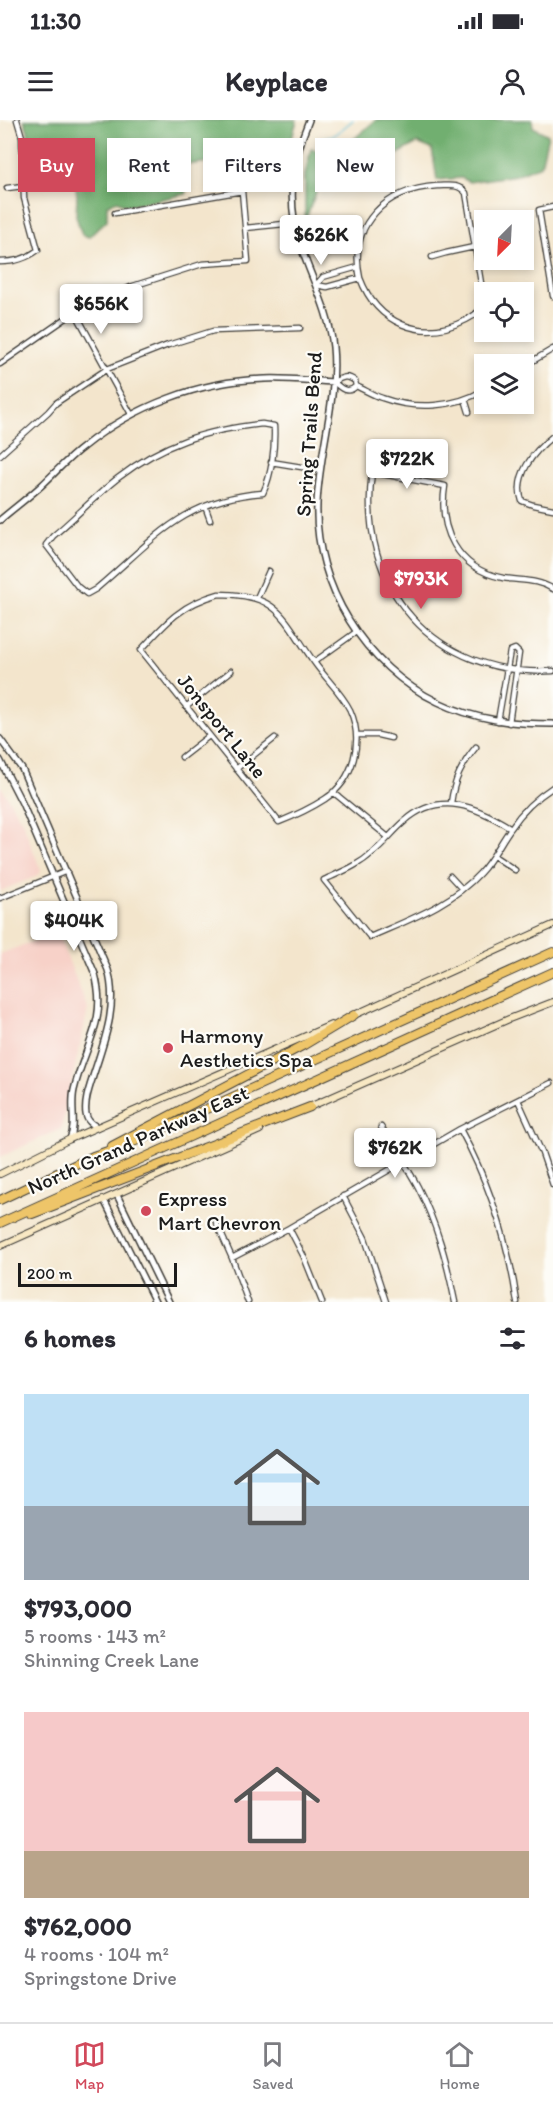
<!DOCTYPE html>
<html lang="en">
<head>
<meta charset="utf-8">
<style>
	:root { --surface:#fff; --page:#f7f7f7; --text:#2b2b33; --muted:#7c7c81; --line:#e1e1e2; --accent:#d1495b }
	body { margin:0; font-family:Itim,sans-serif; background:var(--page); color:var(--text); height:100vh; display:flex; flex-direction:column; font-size:22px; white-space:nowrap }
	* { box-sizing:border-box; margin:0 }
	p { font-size:20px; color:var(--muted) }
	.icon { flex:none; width:33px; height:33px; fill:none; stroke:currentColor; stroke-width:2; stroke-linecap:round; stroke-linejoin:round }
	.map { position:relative; height:1182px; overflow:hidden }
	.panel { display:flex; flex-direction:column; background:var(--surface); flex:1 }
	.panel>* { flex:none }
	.top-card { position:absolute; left:18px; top:18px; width:518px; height:54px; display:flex; gap:12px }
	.needle { width:39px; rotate:204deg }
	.tools { position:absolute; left:474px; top:90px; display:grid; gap:12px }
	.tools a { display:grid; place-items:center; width:60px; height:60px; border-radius:0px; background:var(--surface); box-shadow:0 3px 9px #0003; font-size:30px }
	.scale { position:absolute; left:18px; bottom:15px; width:159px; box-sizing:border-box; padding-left:6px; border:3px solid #1c1c1c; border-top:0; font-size:16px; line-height:21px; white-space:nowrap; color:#1c1c1c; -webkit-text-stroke:4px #fdfcf7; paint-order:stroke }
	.price { position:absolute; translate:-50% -51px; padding:0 14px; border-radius:6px; background:#fff; color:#222; font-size:20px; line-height:39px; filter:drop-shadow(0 2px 3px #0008) }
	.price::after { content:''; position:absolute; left:50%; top:36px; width:18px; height:14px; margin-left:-9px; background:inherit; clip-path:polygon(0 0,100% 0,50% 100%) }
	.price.selected { background:var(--accent); color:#fff }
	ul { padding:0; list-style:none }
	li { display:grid; align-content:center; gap:12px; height:318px; padding:0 24px }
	li span { display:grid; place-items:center; height:186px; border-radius:0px; color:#555 }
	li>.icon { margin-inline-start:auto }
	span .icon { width:108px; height:108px; fill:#fffc; stroke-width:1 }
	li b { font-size:26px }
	h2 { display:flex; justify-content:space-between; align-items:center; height:72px; padding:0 24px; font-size:26px }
	.tag { padding:0 21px; border-radius:0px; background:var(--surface); box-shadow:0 3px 9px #0003; font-size:21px; line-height:54px }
	.tag.selected { background:var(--accent); color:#fff }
	.status { display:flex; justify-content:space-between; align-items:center; height:42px; padding:0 30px; background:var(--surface); direction:ltr }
	.status svg { height:16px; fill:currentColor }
	header { display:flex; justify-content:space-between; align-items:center; height:78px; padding:0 24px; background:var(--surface); font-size:27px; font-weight:700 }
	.dock { display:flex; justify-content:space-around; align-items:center; height:84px; border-top:2px solid var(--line); background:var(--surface); font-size:16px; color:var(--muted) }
	.dock a { display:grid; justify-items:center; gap:3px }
	.dock .selected { color:var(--accent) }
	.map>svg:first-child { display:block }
</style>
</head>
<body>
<div class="status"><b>11:30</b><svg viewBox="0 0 49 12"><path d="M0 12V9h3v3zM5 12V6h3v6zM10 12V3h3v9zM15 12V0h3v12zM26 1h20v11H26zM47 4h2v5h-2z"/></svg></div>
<header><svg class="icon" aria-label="menu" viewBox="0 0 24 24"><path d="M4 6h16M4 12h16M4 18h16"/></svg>Keyplace<svg class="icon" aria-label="person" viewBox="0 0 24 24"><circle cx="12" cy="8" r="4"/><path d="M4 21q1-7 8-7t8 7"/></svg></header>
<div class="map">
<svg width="553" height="1182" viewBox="0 0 553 1182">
	<rect width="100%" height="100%" fill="#fdfcf7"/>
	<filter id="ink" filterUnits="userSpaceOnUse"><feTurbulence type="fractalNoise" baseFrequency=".0167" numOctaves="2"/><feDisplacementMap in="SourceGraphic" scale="12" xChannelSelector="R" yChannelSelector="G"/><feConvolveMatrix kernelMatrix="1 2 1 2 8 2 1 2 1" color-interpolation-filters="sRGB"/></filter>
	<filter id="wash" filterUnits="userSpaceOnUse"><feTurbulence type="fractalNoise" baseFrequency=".008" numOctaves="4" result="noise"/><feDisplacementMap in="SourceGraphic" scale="24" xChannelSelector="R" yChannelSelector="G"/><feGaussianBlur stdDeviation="1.35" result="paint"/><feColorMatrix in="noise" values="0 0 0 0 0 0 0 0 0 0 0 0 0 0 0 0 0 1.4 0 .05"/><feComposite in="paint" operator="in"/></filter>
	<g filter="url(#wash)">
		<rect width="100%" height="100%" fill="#f3e5cc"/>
		<path fill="#f7d1c8" d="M 0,665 L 23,703 L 41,751 L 35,757 L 0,771 Z
			M 57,812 L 88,889 L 61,1009 L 0,1037 L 0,834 Z"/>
		<path fill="#71af6f" stroke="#466646" stroke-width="1.5" d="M 24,0 L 297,0 L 290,25 L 282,64 L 278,67 L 277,60 L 261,44 L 244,38 L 184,45 L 186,74 L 128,86 L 117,81 L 107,85 L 107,100 L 89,117 L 82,115 L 76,96 L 77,76 L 75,59 L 52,43 L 30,42 L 28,11 Z
			M 376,0 L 532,0 L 533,7 L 548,15 L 541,45 L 516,55 L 469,62 L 462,58 L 437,60 L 432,29 L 417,23 L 396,35 L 380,50 L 343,55 L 343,65 L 317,70 L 305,101 L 305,55 L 311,29 L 334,33 L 346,26 Z"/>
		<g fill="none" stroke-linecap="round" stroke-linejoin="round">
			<path stroke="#59bcd7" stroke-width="1.5" d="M 325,17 L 335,15 L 353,0"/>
		</g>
	</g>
	<g filter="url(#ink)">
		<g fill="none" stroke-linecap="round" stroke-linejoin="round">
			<g stroke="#3c3a36" stroke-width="7">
				<path id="minor" d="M 7,68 L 23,66
					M 553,87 L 539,90 L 553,176
					M 344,104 L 363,112
					M 245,108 L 294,103
					M 432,137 L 446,133 L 474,127
					M 0,142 C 15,142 26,139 38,130 L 24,78 L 22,17 L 17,0
					M 358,147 L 323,157 L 316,165 L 327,167 L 360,158 C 377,203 421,223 466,200 C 474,196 482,191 484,181 L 466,73 C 458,63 448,66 437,66 C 386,69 348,104 360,158
					M 75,192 L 131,294
					M 0,244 L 75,192 L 133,166 L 202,144 L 248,141 L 242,71 L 115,93
					M 524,246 L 553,229
					M 356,266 C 348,275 340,268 334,262 C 342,257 347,255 355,261 L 356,266 C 365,270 373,275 382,278 C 415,290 454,288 484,270
					M 465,279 L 469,292
					M 262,304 L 274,306 C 275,327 272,354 263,373 C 182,379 153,421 96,469 L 87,474 L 78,467 L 46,425 L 53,416 C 75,398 95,376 118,358 C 163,323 206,310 262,304 Z
					M 553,316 C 534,331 513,356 522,381 L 533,385 L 553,389
					M 0,335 L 48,292 L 56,283 L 107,249 L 168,225 L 213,211 L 300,208
					M 271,342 L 320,350
					M 205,386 L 210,400
					M 553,469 C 537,459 521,461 503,458 C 457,449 438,409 445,366 L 372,352 C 356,468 435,558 553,551
					M 219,474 C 280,474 283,498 314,542 C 325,558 341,572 350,590 C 364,621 354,660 325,679 C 311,688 294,696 279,702 L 141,530 C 166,502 182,484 219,474 Z
					M 257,478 L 269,451
					M 314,542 L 356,512
					M 186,587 L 231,551
					M 498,601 L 510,531 L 515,529 L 519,533 L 509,603
					M 357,615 L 378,615 L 391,618
					M 182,637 L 209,616
					M 236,649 L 275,618
					M 333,672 L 388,717
					M 451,683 C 454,660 462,644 476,627
					M 511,708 C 477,687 440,670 405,701 C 393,711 384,724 372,733 C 358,746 341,752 324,760 L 370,817 C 408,800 451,785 480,753 C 493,739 500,723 511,708 C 522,691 536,678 553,667
					M 494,736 L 515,750
					M 450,756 L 462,769
					M 0,778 L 67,751
					M 518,980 L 542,1033 L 553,1065
					M 381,1007 C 393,1027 407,1046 418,1067 C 437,1104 447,1142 455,1182
					M 460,1009 C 490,1064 508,1120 517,1182
					M 343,1076 L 365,1118 L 386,1182
					M 216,1102 L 232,1138 L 248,1182
					M 289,1108 L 304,1137 L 322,1182
					M 232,1138 L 289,1108 L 460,1009 L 551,963"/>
			</g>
			<g stroke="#3c3a36" stroke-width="8">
				<path id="tertiary" d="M 309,0 C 292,41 286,81 300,124 C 311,158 329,190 333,227 C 338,280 319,331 317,384 C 314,465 366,548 438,582 C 475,600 513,604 553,604
					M 0,400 C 14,388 29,377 42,365 C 56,352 68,338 83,327 C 134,286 199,261 265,259 C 288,258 311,261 334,262
					M 0,619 L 22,649 L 108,850 C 118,885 105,919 94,953 C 90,966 84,981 86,994 C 87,1001 92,1004 97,1007
					M 0,640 L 22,683 L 95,854 C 108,902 84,926 74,970 C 70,987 77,1004 70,1019
					M 117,1075 L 169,1182
					M 104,1080 L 155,1182"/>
			</g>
			<g stroke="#3c3a36" stroke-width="8">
				<path id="secondary" d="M 352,896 L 553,805
					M 307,988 L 509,899 L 553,882
					M 0,1054 L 70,1019 L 331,905
					M 0,1126 L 260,1010"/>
			</g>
			<g stroke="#3c3a36" stroke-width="10">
				<path id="motorway" d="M 112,1026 L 304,925 L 354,895
					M 0,1080 L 93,1036 L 131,1023 L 553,832
					M 32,1094 L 310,987
					M 0,1103 L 553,852"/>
			</g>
			<use href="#minor" stroke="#fff" stroke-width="4.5"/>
			<use href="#tertiary" stroke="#fff" stroke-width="5"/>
			<use href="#secondary" stroke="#f8e8c3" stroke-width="6"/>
			<use href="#motorway" stroke="#eec569" stroke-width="8"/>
		</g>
	</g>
	<g fill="#d1495b" stroke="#fdfcf7" stroke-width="2">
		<circle cx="168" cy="928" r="6"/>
		<circle cx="146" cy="1091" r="6"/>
	</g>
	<g text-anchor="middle" stroke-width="4.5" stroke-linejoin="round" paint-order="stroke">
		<g font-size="21" fill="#1c1c1c" stroke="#fdfcf7">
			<text transform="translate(309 314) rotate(-86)" y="7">Spring Trails Bend</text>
			<text transform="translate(222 606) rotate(51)" y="7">Jonsport Lane</text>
			<text transform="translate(138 1020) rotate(-24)" y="7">North Grand Parkway East</text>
		</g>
		<g font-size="21" fill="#1c1c1c" stroke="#fdfcf7" text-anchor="start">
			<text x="180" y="923">Harmony<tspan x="180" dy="24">Aesthetics Spa</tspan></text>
			<text x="158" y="1086">Express<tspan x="158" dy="24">Mart Chevron</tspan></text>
		</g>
	</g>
</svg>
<div class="tools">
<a><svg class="needle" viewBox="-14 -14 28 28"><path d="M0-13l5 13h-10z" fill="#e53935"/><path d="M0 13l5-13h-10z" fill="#7c7c81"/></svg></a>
<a><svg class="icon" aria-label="locate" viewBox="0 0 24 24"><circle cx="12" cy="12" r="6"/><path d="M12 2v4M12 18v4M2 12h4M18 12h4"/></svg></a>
<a><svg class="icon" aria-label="layers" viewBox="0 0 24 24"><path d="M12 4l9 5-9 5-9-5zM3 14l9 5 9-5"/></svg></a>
</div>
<div class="scale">200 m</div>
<b class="price" style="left:321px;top:146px">$626K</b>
<b class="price" style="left:101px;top:215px">$656K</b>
<b class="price" style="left:407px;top:370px">$722K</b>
<b class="price selected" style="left:421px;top:490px">$793K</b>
<b class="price" style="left:74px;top:832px">$404K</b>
<b class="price" style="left:395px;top:1059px">$762K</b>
<div class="top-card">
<a class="tag selected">Buy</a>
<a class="tag">Rent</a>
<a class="tag">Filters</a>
<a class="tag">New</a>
</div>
</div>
<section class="panel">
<h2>6 homes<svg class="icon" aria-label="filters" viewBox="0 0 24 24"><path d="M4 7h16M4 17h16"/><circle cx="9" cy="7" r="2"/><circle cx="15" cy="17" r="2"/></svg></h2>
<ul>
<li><span style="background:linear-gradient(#bfe0f5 60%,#9aa5b1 0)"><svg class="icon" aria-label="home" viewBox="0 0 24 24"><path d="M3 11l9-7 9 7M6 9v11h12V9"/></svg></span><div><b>$793,000</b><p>5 rooms · 143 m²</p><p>Shinning Creek Lane</p></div></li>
<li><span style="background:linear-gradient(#f6c9c9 75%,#b9a48a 0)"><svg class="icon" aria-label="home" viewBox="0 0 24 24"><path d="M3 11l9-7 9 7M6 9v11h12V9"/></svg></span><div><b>$762,000</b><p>4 rooms · 104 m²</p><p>Springstone Drive</p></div></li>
</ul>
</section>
<nav class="dock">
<a class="selected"><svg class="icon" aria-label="map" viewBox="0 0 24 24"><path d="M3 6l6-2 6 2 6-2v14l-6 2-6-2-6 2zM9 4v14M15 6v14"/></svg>Map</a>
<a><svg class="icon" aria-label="saved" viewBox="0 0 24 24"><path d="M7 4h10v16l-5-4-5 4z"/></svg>Saved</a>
<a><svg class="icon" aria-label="home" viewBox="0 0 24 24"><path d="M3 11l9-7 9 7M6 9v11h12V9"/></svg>Home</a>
</nav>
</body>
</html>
